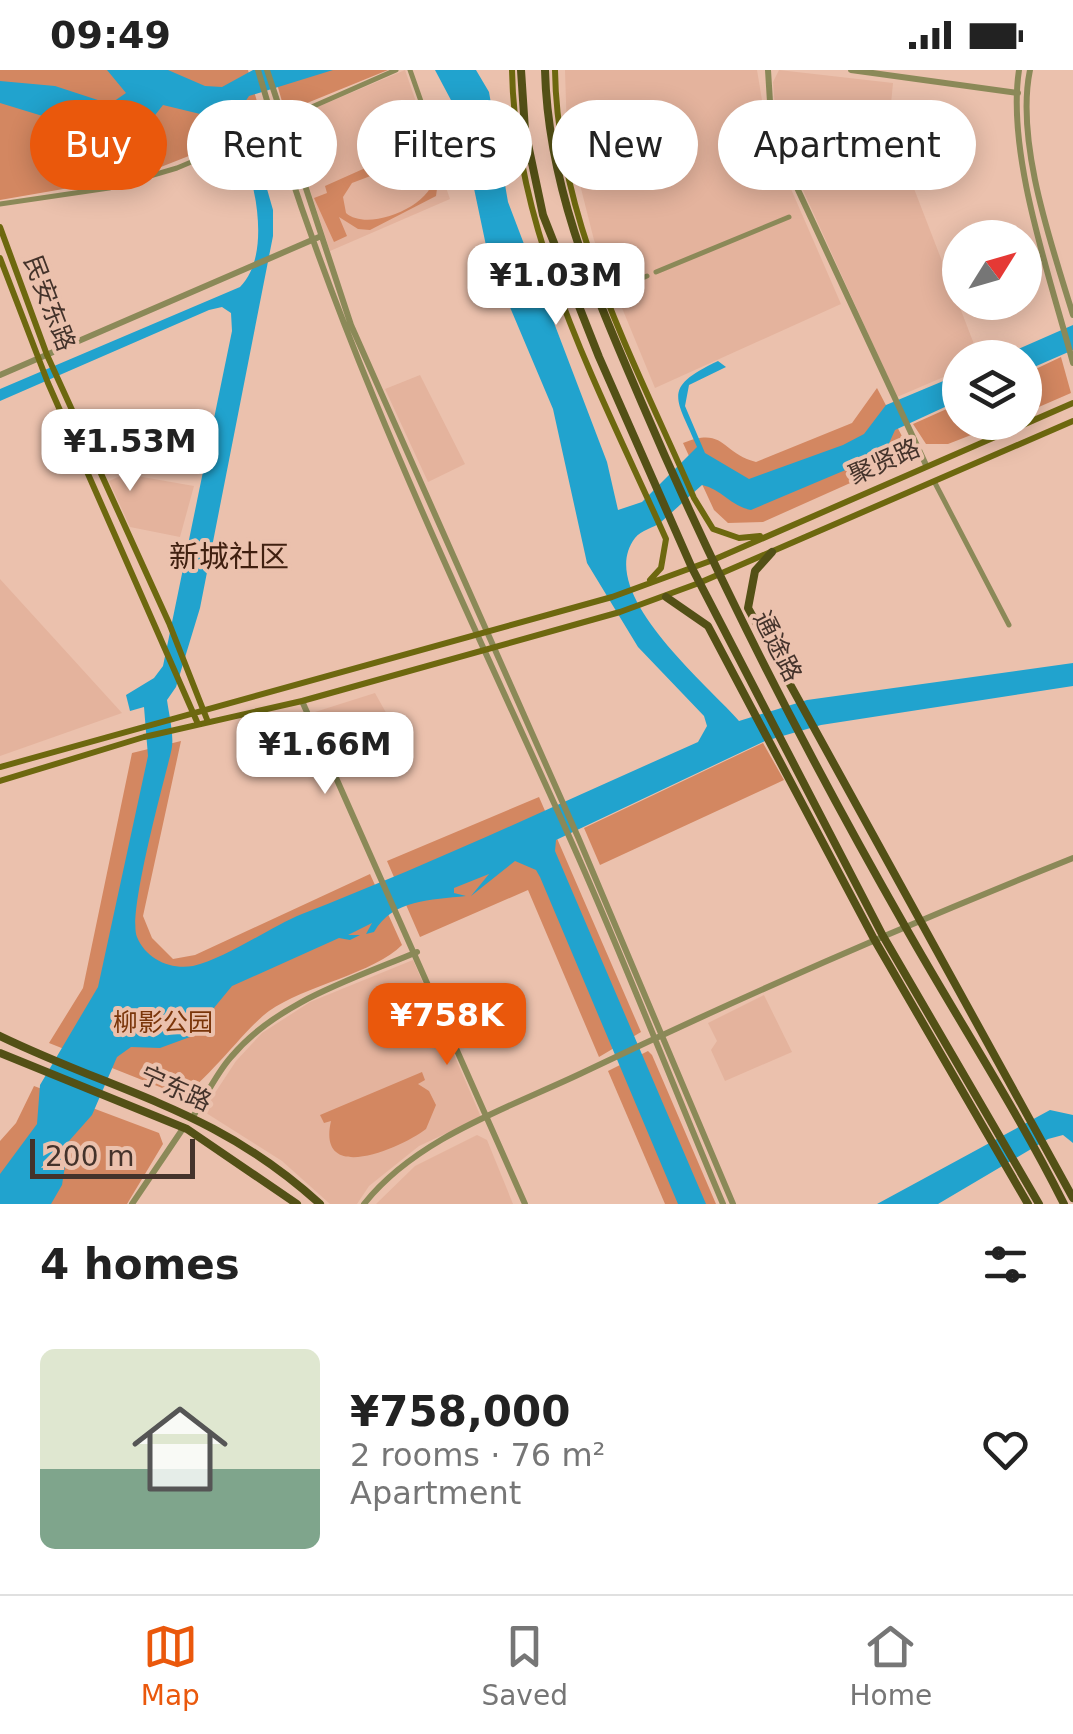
<!DOCTYPE html>
<html lang="en">
<head>
<meta charset="utf-8">
<style>
	:root { --surface:#fff; --page:#f2f2f2; --text:#222; --muted:#767676; --line:#e0e0e0; --accent:#ea580c }
	body { margin:0; font-family:"DejaVu Sans","Noto Sans SC",sans-serif; background:var(--page); color:var(--text); height:100vh; display:flex; flex-direction:column; font-size:38px; white-space:nowrap }
	* { box-sizing:border-box; margin:0 }
	p { font-size:32px; color:var(--muted) }
	.icon { flex:none; width:55px; height:55px; fill:none; stroke:currentColor; stroke-width:2; stroke-linecap:round; stroke-linejoin:round }
	.map { position:relative; height:1134px; overflow:hidden }
	.details { display:flex; flex-direction:column; background:var(--surface); flex:1 }
	.details>* { flex:none }
	.banner { position:absolute; left:30px; top:30px; width:1015px; height:90px; display:flex; gap:20px }
	.needle { width:65px; rotate:53deg }
	.controls { position:absolute; left:942px; top:150px; display:grid; gap:20px }
	.controls a { display:grid; place-items:center; width:100px; height:100px; border-radius:50%; background:var(--surface); box-shadow:0 5px 25px #0003; font-size:50px }
	.scale { position:absolute; left:30px; bottom:25px; width:165px; box-sizing:border-box; padding-left:10px; border:5px solid #44332b; border-top:0; font-size:28px; line-height:35px; white-space:nowrap; color:#44332b; -webkit-text-stroke:8px #ebc1ad; paint-order:stroke }
	.price { position:absolute; translate:-50% -85px; padding:0 22px; border-radius:20px; background:#fff; color:#222; font-size:32px; line-height:65px; filter:drop-shadow(0 2px 5px #0008) }
	.price::after { content:''; position:absolute; left:50%; top:60px; width:30px; height:22px; margin-left:-15px; background:inherit; clip-path:polygon(0 0,100% 0,50% 100%) }
	.price.active { background:var(--accent); color:#fff }
	ul { padding:0; list-style:none }
	li { display:flex; align-items:center; gap:30px; height:250px; padding:0 40px }
	li span { display:grid; place-items:center; flex:none; width:280px; height:200px; border-radius:15px; color:#555 }
	li>.icon { margin-inline-start:auto }
	span .icon { width:120px; height:120px; fill:#fffc; stroke-width:1 }
	li b { font-size:42px }
	h2 { display:flex; justify-content:space-between; align-items:center; height:120px; padding:0 40px; font-size:42px }
	.chip { padding:0 35px; border-radius:45px; background:var(--surface); box-shadow:0 5px 25px #0003; font-size:35px; line-height:90px }
	.chip.active { background:var(--accent); color:#fff }
	.status { display:flex; justify-content:space-between; align-items:center; height:70px; padding:0 50px; background:var(--surface); direction:ltr }
	.status svg { height:28px; fill:currentColor }
	.tabs { display:flex; justify-content:space-around; align-items:center; height:140px; border-top:2px solid var(--line); background:var(--surface); font-size:28px; color:var(--muted) }
	.tabs a { display:grid; justify-items:center; gap:5px }
	.tabs .active { color:var(--accent) }
	.map>svg:first-child { display:block }
</style>
</head>
<body>
<div class="status"><b>09:49</b><svg viewBox="0 0 49 12"><path d="M0 12V9h3v3zM5 12V6h3v6zM10 12V3h3v9zM15 12V0h3v12zM26 1h20v11H26zM47 4h2v5h-2z"/></svg></div>
<div class="map">
<svg width="1073" height="1134" viewBox="0 0 1073 1134">
	<rect width="100%" height="100%" fill="#ebc1ad"/>
	<path fill="#e4b39d" d="M 405,0 L 450,129 L 330,181 L 287,50 Z
		M 565,0 L 757,0 L 768,66 L 841,234 L 655,318 L 594,170 L 567,63 Z
		M 779,0 L 893,13 L 890,44 L 896,72 L 979,287 L 960,288 L 960,300 L 897,327 L 777,63 L 773,12 Z
		M 420,305 L 465,394 L 428,412 L 385,319 Z
		M 125,404 L 194,416 L 180,467 L 130,457 L 109,411 Z
		M 0,509 L 122,643 L 0,686 Z
		M 375,623 L 403,673 L 346,697 L 342,702 L 315,642 Z
		M 413,890 L 481,1047 L 419,1076 L 369,1116 L 357,1134 L 330,1134 L 282,1091 L 203,1041 L 236,991 L 262,963 L 310,932 Z
		M 764,925 L 792,982 L 725,1011 L 711,980 L 717,971 L 708,953 Z
		M 477,1065 L 487,1070 L 513,1134 L 376,1134 L 415,1096 Z"/>
	<path fill="#d38761" fill-rule="evenodd" d="M 0,0 L 248,0 L 262,49 L 257,59 L 138,106 L 0,130 Z
		M 273,0 L 388,0 L 285,42 Z
		M 419,74 L 440,97 L 436,126 L 370,160 L 358,159 L 339,147 L 347,166 L 334,172 L 314,128 L 327,123 L 325,116 ZM 418,88 L 434,104 C 436,135 368,163 346,143 L 343,127 L 352,113 Z
		M 1061,287 L 1071,323 L 1025,343 L 1025,304 Z
		M 877,318 L 905,372 L 904,389 L 763,452 L 728,453 L 714,440 L 683,373 C 725,356 721,383 756,392 L 852,353 Z
		M 960,333 L 960,352 L 1002,353 L 948,374 L 926,374 L 913,354 Z
		M 181,671 L 143,846 L 152,868 L 173,889 L 195,885 L 370,804 L 402,875 C 375,903 304,916 269,941 C 245,958 199,1022 180,1025 L 49,973 L 83,918 L 132,683 Z
		M 763,673 L 784,710 L 600,795 L 584,758 Z
		M 539,727 L 641,962 L 599,987 L 528,820 L 420,867 L 387,791 Z
		M 648,981 L 652,985 L 716,1134 L 665,1134 L 608,1001 Z
		M 422,1002 L 425,1010 L 418,1014 L 429,1021 L 436,1035 L 426,1059 C 403,1077 316,1116 331,1051 L 324,1053 L 320,1045 Z
		M 34,1016 L 159,1063 L 163,1074 L 127,1134 L 0,1134 L 0,1071 L 16,1053 Z"/>
	<path fill="#21a3ce" d="M 107,0 L 168,0 L 205,16 L 222,17 L 253,0 L 333,0 L 249,26 L 243,35 L 273,140 L 273,166 L 200,538 L 176,617 L 167,630 C 169,645 175,668 171,682 C 165,708 127,844 137,867 C 146,889 170,900 193,896 C 225,889 270,857 302,844 C 436,792 567,730 698,672 L 707,656 L 704,646 L 638,577 L 587,493 L 553,339 L 488,185 L 472,109 L 470,66 L 435,0 L 476,0 L 489,22 L 508,132 L 607,392 L 618,440 L 642,432 L 697,377 C 676,327 661,318 718,291 L 726,297 L 689,315 L 685,336 L 705,383 L 749,409 L 843,375 L 864,364 L 886,335 L 960,304 L 960,330 L 895,360 L 886,380 L 874,388 L 751,440 C 731,436 721,419 702,415 C 688,427 675,440 661,452 C 654,458 641,460 635,468 C 594,522 707,614 739,651 L 807,630 L 1073,593 L 1073,616 L 821,655 L 765,671 L 556,770 L 555,781 L 706,1134 L 678,1134 L 540,807 L 536,800 L 515,791 L 471,826 L 489,804 L 454,818 L 454,823 L 466,826 C 431,830 393,829 374,862 L 366,864 L 372,853 L 348,865 L 360,865 L 350,870 L 339,868 L 232,916 L 190,967 L 160,978 L 131,977 L 117,987 L 92,1045 L 69,1071 L 62,1115 L 51,1134 L 0,1134 L 0,1104 L 37,1054 L 40,1015 L 98,917 L 148,686 L 144,637 L 130,641 L 126,625 L 154,608 L 163,596 L 232,261 L 231,243 L 222,237 L 209,240 L 0,331 L 0,319 L 240,217 C 276,182 252,85 225,50 L 163,35 L 152,49 L 162,68 L 154,80 L 0,33 L 0,11 L 55,16 L 110,34 L 126,23 Z
		M 1073,255 L 1073,280 L 1025,301 L 1025,288 L 998,288 Z
		M 1050,1040 L 1073,1045 L 1073,1073 L 1063,1065 L 1048,1069 L 938,1134 L 877,1134 Z"/>
	<g fill="none" stroke-linecap="round" stroke-linejoin="round">
		<path stroke="#8b8958" stroke-width="5" d="M 410,0 L 449,111
			M 282,50 L 396,0
			M 0,134 L 109,118 L 177,98 L 274,57
			M 656,202 L 789,147
			M 635,211 L 647,206
			M 935,413 L 1009,555"/>
		<path stroke="#8b8958" stroke-width="6" d="M 258,0 C 334,267 454,511 568,764 C 623,886 671,1011 723,1134
			M 267,0 L 351,255 L 578,767 L 733,1134
			M 768,0 L 772,64 L 926,395
			M 851,0 L 1018,23
			M 1019,0 C 1006,84 1051,210 1073,293
			M 1030,0 C 1015,72 1052,176 1073,245
			M 0,305 L 319,167
			M 302,631 L 525,1134
			M 194,1045 C 206,1026 216,1004 231,987 C 277,932 353,909 417,882
			M 132,1134 L 184,1057
			M 364,1134 C 417,1067 509,1038 584,1002 C 745,925 908,854 1073,788"/>
		<path stroke="#6d680f" stroke-width="6" d="M 512,0 C 515,165 600,321 666,469 L 661,498 L 650,510
			M 555,0 C 557,151 635,292 694,428 L 713,459 L 739,468 L 760,466
			M 0,157 L 47,285 L 169,553 L 208,652
			M 0,188 L 48,313 L 198,654
			M 0,697 L 612,527 L 713,490 L 1073,333
			M 0,711 L 144,667 L 302,631 L 620,542 L 699,513 L 1073,351"/>
		<path stroke="#535016" stroke-width="8" d="M 521,0 L 525,60 L 543,145 L 599,287 L 692,498 L 883,866 L 1039,1134
			M 545,0 C 548,119 595,223 641,331 C 718,512 809,688 906,858 C 958,950 1017,1040 1064,1134
			M 772,482 L 755,501 L 748,538 L 1073,1128
			M 666,527 L 708,556 L 874,869 L 1028,1134
			M 0,966 C 120,1024 216,1039 320,1134
			M 0,983 L 187,1059 L 297,1134"/>
	</g>
	<g text-anchor="middle" stroke-width="8" stroke-linejoin="round" paint-order="stroke">
		<g font-size="25" fill="#44332b" stroke="#ebc1ad">
			<text transform="translate(50 233) rotate(69)" y="9">民安东路</text>
			<text transform="translate(884 391) rotate(-24)" y="9">聚贤路</text>
			<text transform="translate(778 576) rotate(63)" y="9">通途路</text>
			<text transform="translate(176 1018) rotate(24)" y="9">宁东路</text>
		</g>
		<g font-size="25" fill="#7a350a" stroke="#ebc1ad">
			<text x="163" y="961">柳影公园</text>
		</g>
		<g font-size="30" fill="#402010" stroke="#ebc1ad">
			<text x="229" y="497">新城社区</text>
		</g>
	</g>
</svg>
<div class="controls">
<a><svg class="needle" viewBox="-14 -14 28 28"><path d="M0-13l5 13h-10z" fill="#e53935"/><path d="M0 13l5-13h-10z" fill="#767676"/></svg></a>
<a><svg class="icon" aria-label="layers" viewBox="0 0 24 24"><path d="M12 4l9 5-9 5-9-5zM3 14l9 5 9-5"/></svg></a>
</div>
<div class="scale">200 m</div>
<b class="price" style="left:556px;top:258px">¥1.03M</b>
<b class="price" style="left:130px;top:424px">¥1.53M</b>
<b class="price" style="left:325px;top:727px">¥1.66M</b>
<b class="price active" style="left:447px;top:998px">¥758K</b>
<div class="banner">
<a class="chip active">Buy</a>
<a class="chip">Rent</a>
<a class="chip">Filters</a>
<a class="chip">New</a>
<a class="chip">Apartment</a>
</div>
</div>
<section class="details">
<h2>4 homes<svg class="icon" aria-label="filters" viewBox="0 0 24 24"><path d="M4 7h16M4 17h16"/><circle cx="9" cy="7" r="2"/><circle cx="15" cy="17" r="2"/></svg></h2>
<ul>
<li><span style="background:linear-gradient(#dfe7d0 60%,#7fa58c 0)"><svg class="icon" aria-label="home" viewBox="0 0 24 24"><path d="M3 11l9-7 9 7M6 9v11h12V9"/></svg></span><div><b>¥758,000</b><p>2 rooms · 76 m²</p><p>Apartment</p></div><svg class="icon" aria-label="heart" viewBox="0 0 24 24"><path d="M12 20l-8-8c-3-5 5-10 8-4 3-6 11-1 8 4z"/></svg></li>
</ul>
</section>
<nav class="tabs">
<a class="active"><svg class="icon" aria-label="map" viewBox="0 0 24 24"><path d="M3 6l6-2 6 2 6-2v14l-6 2-6-2-6 2zM9 4v14M15 6v14"/></svg>Map</a>
<a><svg class="icon" aria-label="saved" viewBox="0 0 24 24"><path d="M7 4h10v16l-5-4-5 4z"/></svg>Saved</a>
<a><svg class="icon" aria-label="home" viewBox="0 0 24 24"><path d="M3 11l9-7 9 7M6 9v11h12V9"/></svg>Home</a>
</nav>
</body>
</html>
